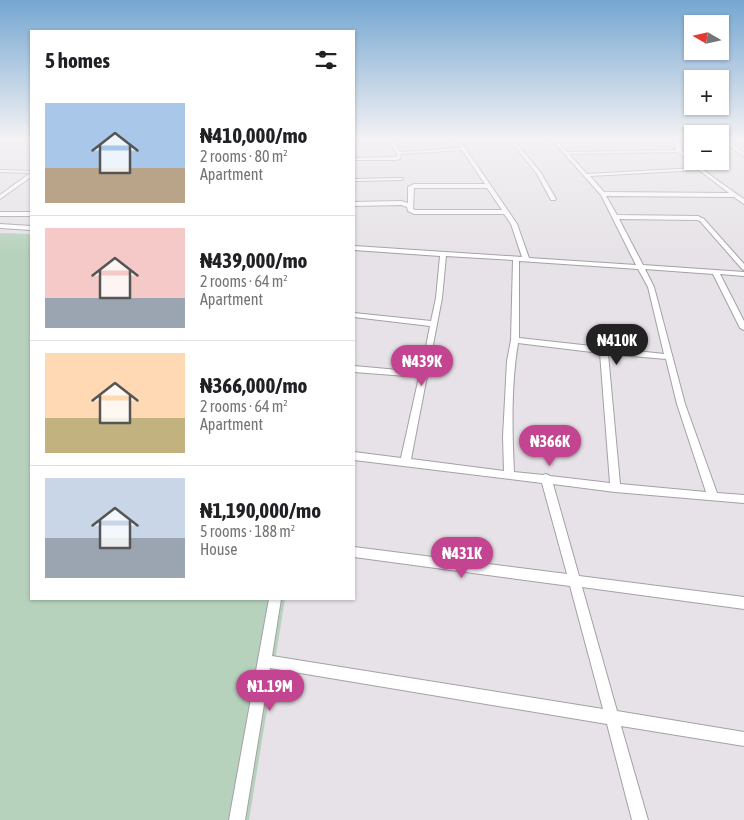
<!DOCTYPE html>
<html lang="en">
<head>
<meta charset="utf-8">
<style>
	:root { --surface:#fff; --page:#f2f2f2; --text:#202124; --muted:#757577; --line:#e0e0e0; --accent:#c34491 }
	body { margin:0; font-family:"Asap Condensed",sans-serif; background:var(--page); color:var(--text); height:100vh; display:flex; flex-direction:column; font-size:19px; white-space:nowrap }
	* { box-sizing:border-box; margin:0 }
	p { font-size:16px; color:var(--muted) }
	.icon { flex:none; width:28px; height:28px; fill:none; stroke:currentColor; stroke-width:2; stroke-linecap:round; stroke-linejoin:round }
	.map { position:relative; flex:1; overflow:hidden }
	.panel { position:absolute; left:30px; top:30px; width:325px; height:570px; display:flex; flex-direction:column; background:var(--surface); border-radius:0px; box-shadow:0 1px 4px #0004 }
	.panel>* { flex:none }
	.needle { width:32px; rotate:279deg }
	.fabs { position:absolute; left:684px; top:15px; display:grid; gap:10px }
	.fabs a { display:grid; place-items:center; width:45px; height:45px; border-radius:0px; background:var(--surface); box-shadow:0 1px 4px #0004; font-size:25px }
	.price { position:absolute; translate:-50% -42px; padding:0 11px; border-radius:18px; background:var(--accent); color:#fff; font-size:16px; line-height:32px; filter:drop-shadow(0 1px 2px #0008) }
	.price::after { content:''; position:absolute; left:50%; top:30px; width:15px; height:11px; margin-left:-8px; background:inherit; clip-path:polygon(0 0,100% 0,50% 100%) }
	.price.current { background:#222; color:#fff }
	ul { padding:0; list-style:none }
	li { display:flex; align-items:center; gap:15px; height:125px; padding:0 15px }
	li+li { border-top:1px solid var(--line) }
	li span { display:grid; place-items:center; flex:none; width:140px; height:100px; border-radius:0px; color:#555 }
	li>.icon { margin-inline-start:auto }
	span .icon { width:60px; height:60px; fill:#fffc; stroke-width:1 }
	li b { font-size:21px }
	h2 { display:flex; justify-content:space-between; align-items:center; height:60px; padding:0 15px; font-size:21px }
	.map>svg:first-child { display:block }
</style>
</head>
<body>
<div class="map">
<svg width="744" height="820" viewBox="0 0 744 820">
	<rect width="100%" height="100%" fill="#e6e2e7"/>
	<path fill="#b6d2bc" d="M 0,233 L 31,234 L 31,599 L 285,599 L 249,820 L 0,820 Z"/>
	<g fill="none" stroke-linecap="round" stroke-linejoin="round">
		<g stroke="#a4a1a6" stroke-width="2">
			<path id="minor" d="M 387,139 L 391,139 L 400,152 L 461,148 L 455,139 L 459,139 L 517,224 L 529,258 L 636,265 L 601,195 L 551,139 L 555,139 L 567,152 L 676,150 L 674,139 L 678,139 L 679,143 L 692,143 L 692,145 L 680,145 C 683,158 731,190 744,199 L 744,204 L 734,197 L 606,196 L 617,215 L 698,216 L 704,219 L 744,264 L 744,270 L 742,269 L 700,221 L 697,220 L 619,219 L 643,265 L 744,272 L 744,276 L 720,274 L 744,321 L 744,330 L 740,328 L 713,274 L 645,269 L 654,287 L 685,404 L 717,493 L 744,495 L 744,503 L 615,492 L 553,484 L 579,576 L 744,597 L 744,609 L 582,587 L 617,711 L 744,732 L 744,746 L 621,726 L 648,820 L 632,820 L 607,724 L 270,668 L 245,820 L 229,820 L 269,599 L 281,599 L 272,656 L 603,709 L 570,586 L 354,557 L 354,547 L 567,574 L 542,483 L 354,460 L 354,452 L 401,458 L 419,377 L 354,372 L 354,366 L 421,372 L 430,326 L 354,317 L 354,313 L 431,321 L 436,298 L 440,256 L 354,250 L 354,246 L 522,257 L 511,224 L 504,214 L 414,214 L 408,211 L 407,207 L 401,205 L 354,206 L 354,202 L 401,201 L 408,203 L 408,187 L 414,184 L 485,184 L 462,150 L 401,154 L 400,159 L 396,160 L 354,160 L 354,158 L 396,157 L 397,153 ZM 678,152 L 696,168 L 587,174 L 569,154 ZM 699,170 L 729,193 L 604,192 L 590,176 ZM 414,188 L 487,188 L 502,210 L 415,210 L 413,209 ZM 446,256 L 513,260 L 511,340 L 507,361 L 503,437 L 504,471 L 411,459 L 442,298 ZM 519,261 L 638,269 L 648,287 L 664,354 L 519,338 ZM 518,343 L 600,353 L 610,483 L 550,476 L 546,474 L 543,475 L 514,472 C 512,429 511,385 518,343 ZM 608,354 L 666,359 L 677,404 L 706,492 L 620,484 Z
				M 410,139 L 414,139 L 415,141 L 411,142 Z
				M 509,139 L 513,139 L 541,173 L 556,199 L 555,200 L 551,200 L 537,174 Z
				M 723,139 L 727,139 L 731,143 L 744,153 L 744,156 L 727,145 Z
				M 0,170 L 31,171 L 31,173 L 0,172 Z
				M 29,174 L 31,174 L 31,177 L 0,199 L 0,195 Z
				M 403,178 L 403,179 L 401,180 L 354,181 L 354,179 Z
				M 0,212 L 31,212 L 31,216 L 0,216 Z
				M 0,224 L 31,226 L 31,230 L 0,228 Z"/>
		</g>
		<use href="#minor" fill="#fff" fill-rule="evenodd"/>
	</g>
	<linearGradient id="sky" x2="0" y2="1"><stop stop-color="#75a7d1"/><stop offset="0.55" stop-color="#f4f2f4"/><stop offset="1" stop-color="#f4f2f4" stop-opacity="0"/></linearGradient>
	<rect width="744" height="253" fill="url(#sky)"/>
</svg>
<div class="fabs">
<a><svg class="needle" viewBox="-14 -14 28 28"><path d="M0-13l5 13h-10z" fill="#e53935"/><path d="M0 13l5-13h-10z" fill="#757577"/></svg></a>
<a>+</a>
<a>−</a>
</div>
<b class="price current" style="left:617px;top:366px">₦410K</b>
<b class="price" style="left:422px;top:387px">₦439K</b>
<b class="price" style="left:550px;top:467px">₦366K</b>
<b class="price" style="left:462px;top:579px">₦431K</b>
<b class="price" style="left:270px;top:712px">₦1.19M</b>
<section class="panel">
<h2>5 homes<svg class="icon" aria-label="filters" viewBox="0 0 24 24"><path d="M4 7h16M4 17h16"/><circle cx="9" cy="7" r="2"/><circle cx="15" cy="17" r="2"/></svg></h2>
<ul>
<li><span style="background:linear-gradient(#a9c7e8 65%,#b9a48a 0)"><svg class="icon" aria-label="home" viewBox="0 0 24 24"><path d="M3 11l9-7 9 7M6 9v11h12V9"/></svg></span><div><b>₦410,000/mo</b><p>2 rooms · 80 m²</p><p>Apartment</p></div></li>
<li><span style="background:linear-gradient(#f6c9c9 70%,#9aa5b1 0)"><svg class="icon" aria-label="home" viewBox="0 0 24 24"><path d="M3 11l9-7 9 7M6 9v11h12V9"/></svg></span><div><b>₦439,000/mo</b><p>2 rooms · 64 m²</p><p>Apartment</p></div></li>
<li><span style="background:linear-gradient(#ffd9b3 65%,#c2b280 0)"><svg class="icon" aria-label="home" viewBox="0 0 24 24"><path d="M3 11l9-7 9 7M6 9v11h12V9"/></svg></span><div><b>₦366,000/mo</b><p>2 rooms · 64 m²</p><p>Apartment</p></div></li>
<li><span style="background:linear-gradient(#c9d6e8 60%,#9aa5b1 0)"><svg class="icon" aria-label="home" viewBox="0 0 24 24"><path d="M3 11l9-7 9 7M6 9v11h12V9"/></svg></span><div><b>₦1,190,000/mo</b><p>5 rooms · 188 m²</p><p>House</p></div></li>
</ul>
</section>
</div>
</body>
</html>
